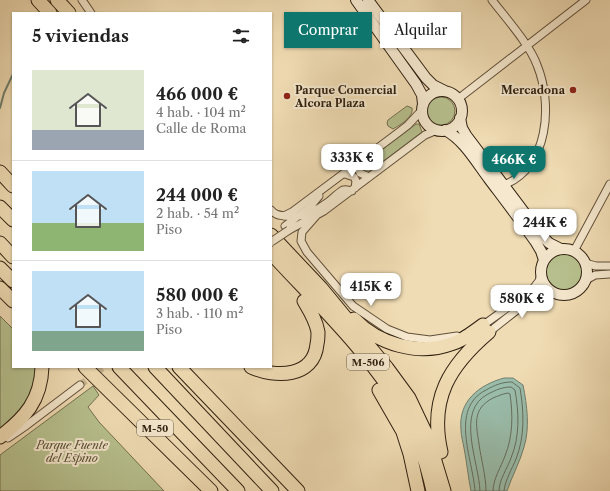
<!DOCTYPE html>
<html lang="es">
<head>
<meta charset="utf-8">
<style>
	:root { --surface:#fff; --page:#f6f6f6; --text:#222; --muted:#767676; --line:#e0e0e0; --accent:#0f766e }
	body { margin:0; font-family:"Libre Caslon Text",serif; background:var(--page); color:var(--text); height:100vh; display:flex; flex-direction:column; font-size:15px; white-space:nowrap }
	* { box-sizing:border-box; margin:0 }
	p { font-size:13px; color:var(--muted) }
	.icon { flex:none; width:22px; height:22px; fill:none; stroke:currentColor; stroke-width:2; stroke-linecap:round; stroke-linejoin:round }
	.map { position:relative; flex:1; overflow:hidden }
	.details { position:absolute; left:12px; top:12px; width:260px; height:356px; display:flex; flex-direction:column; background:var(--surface); border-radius:0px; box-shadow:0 1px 3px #0004 }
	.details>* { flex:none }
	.banner { position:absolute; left:284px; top:12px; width:266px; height:36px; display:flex; gap:8px }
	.price { position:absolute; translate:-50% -34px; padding:0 9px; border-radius:8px; background:#fff; color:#222; font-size:13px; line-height:26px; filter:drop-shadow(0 1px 2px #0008) }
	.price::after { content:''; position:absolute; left:50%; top:24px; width:12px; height:9px; margin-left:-6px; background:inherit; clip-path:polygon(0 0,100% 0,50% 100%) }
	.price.current { background:var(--accent); color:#fff }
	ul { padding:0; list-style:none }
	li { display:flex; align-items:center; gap:12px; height:100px; padding:0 20px }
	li+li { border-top:1px solid var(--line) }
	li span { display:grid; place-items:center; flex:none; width:112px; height:80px; border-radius:0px; color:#555 }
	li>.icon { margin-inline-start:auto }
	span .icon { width:48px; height:48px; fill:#fffc; stroke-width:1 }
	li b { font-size:17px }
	h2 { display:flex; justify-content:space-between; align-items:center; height:48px; padding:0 20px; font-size:17px }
	.tag { padding:0 14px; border-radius:0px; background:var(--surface); box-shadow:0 1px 3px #0004; font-size:14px; line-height:36px }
	.tag.current { background:var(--accent); color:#fff }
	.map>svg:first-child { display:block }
</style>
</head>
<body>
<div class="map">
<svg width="610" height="491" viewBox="0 0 610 491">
	<rect width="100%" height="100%" fill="#f0dcb4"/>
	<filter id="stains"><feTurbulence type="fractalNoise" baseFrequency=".005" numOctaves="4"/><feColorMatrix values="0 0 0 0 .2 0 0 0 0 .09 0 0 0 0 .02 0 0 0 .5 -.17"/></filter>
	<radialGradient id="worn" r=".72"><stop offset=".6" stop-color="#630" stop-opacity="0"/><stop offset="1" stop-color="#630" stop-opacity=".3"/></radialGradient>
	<path fill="#b7c18f" stroke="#747050" d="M427 111a14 14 0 1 1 28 0a14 14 0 1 1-28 0Z
		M 407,106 L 412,108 C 414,117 400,125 393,129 L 388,126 L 387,123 L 388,120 Z
		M 416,124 L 419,124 L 422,132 L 369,172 L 365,173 L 362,171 L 363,164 Z
		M545 272a19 19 0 1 1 38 0a19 19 0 1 1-38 0Z
		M 0,316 L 13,329 L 13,367 L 37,367 L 36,381 L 24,408 L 0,431 Z
		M 93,386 L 99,395 L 88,407 L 99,422 L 164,491 L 0,491 L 0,455 Z"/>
	<path fill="#9abcaa" stroke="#707e6c" d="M 504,378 L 513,378 L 523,385 C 527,405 530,428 524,447 C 520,462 512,476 507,491 L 471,491 C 468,477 467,463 464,448 C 463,442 461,436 461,430 C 458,401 479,385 504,378 Z"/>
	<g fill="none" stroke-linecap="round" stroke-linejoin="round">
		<path stroke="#656e5d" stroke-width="1" d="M 475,491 C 473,459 449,409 486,390 C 495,385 502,382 512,382 L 520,388 C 524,412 525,436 516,459 C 512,469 505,480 504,491
			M 480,491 C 479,462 455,411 488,394 C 496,390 502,387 511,387 L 515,390 C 519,413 520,436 511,458 C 507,469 499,480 499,491
			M 486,491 C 486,476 481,459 479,444 C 476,424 472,409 493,398 C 498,396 502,394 508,393 L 510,394 C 513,415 513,436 505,456 C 501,467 493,479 493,491"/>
		<path stroke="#707e6c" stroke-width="2" d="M 0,108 L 4,93 L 13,74"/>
		<path stroke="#cab693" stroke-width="7" stroke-dasharray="7 3.5" stroke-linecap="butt" d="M 80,385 L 104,367"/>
		<g stroke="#604f39" stroke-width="9">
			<path id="street" d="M 82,0 L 91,13
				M 492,0 C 505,17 530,45 537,65 C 553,104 549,167 504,185
				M 458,99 L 586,0
				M 359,163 L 358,168 L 360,173 L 369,177
				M 345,174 L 354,177 L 356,181 L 355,188
				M 271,210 C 275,215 279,215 285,216 C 300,219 316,211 328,202 C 333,198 338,193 343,190 C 346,189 349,190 352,191
				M 284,216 L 292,212 L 399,132 L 408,125 L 422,110
				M 316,216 L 302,232 L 301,241 L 307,252 L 353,306 L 387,329 L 407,337 L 430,340 L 457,336
				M 285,226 L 309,208 L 319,196
				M 289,230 L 324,211 L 425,135 L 437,130
				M 574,251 L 610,184
				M 585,263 L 596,266 L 610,266
				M 586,280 L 595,275 L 610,274
				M 482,326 L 532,290 L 539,281 L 541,275
				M 489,332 C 503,322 535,292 552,292
				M 8,438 L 27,425 L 80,385"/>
		</g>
		<g stroke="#302010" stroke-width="12">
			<path id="secondary" d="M 356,0 L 416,84 L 422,95 L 423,104
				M 368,0 L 426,78 L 433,85 L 445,91
				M422 111a20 20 0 1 1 40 0a20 20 0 1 1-40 0Z
				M 460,118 L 462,128 L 466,135 L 542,236 L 549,243 L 561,249
				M 445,130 C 464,140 476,162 489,179 C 504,199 520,220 535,241 L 541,251 L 544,260
				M541 272a23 23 0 1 1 46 0a23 23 0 1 1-46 0Z"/>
		</g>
		<g stroke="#302010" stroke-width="15">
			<path id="highway" d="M 38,0 L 50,13
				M 57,0 L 69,13
				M 0,172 L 13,186
				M 0,207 L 13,220
				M 271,235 L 321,288 L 387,368 L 409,398 L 428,438 L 444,491
				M 0,243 L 13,257
				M 271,253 C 317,303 369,352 404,411 C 418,436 427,464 433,491
				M 0,268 L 13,281
				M 0,288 L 13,301
				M 354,319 C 378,344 418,356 451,344 C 463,341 473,332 483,325
				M 85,367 L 211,491
				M 119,367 L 238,491
				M 155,367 L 272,491
				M 179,367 L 298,491
				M 251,367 C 275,378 314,378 317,344 C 318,340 318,336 318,332 C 316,320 310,311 304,301
				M 379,390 L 406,437
				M 402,429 L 410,454 L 418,491
				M 0,437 C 25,418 41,400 42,367
				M 441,452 C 429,399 449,366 489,332"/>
		</g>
		<use href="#street" stroke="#f5e8ce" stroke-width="7"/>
		<use href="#secondary" stroke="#f5e8ce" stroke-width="10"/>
		<use href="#highway" stroke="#f0dcb4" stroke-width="13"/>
		<g stroke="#604f39" stroke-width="9" stroke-linecap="butt">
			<path id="street-bridge" d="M 271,242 L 289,230"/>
		</g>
		<use href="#street-bridge" stroke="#f5e8ce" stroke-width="7"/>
	</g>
	<g fill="#8f2418" stroke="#f5e8ce" stroke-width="1.5">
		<circle cx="573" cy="90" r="4"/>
		<circle cx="287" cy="96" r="4"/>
	</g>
	<g text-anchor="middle" stroke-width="4" stroke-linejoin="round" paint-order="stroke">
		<g fill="#f5e8ce" stroke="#6b5c49" stroke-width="1">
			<rect x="347" y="354" width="42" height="16" rx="3"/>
			<rect x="137" y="420" width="36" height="16" rx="3"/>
		</g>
		<g font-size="10" font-weight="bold" fill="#302010">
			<text x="368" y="366">M-506</text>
			<text x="155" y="432">M-50</text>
		</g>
		<g font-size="11" font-weight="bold" fill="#302010" stroke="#f5e8ce" text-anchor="start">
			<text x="295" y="94">Parque Comercial<tspan x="295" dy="13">Alcora Plaza</tspan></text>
			<text x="565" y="94" text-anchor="end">Mercadona</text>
		</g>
		<g font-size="11" font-style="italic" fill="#585036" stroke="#f5e8ce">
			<text x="72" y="449">Parque Fuente<tspan x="72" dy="13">del Espino</tspan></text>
		</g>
	</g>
	<rect width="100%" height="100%" filter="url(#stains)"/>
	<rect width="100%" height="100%" fill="url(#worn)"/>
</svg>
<b class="price" style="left:352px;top:178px">333K €</b>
<b class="price current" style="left:514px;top:180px">466K €</b>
<b class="price" style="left:545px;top:243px">244K €</b>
<b class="price" style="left:371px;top:307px">415K €</b>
<b class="price" style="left:522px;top:319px">580K €</b>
<div class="banner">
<a class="tag current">Comprar</a>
<a class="tag">Alquilar</a>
</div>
<section class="details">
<h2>5 viviendas<svg class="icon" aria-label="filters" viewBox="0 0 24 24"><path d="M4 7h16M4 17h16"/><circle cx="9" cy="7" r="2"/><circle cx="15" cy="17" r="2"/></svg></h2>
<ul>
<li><span style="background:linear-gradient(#dfe7d0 75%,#9aa5b1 0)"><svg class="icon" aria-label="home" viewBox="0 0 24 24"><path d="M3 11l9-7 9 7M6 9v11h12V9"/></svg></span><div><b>466 000 €</b><p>4 hab. · 104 m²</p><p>Calle de Roma</p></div></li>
<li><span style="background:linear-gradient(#bfe0f5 65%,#8fb573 0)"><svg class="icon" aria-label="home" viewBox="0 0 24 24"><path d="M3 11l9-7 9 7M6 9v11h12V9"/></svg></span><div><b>244 000 €</b><p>2 hab. · 54 m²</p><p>Piso</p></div></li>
<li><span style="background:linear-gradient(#bfe0f5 75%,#7fa58c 0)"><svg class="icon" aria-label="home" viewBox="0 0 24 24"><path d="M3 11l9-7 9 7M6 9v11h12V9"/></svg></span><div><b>580 000 €</b><p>3 hab. · 110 m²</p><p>Piso</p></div></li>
</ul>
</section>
</div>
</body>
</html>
